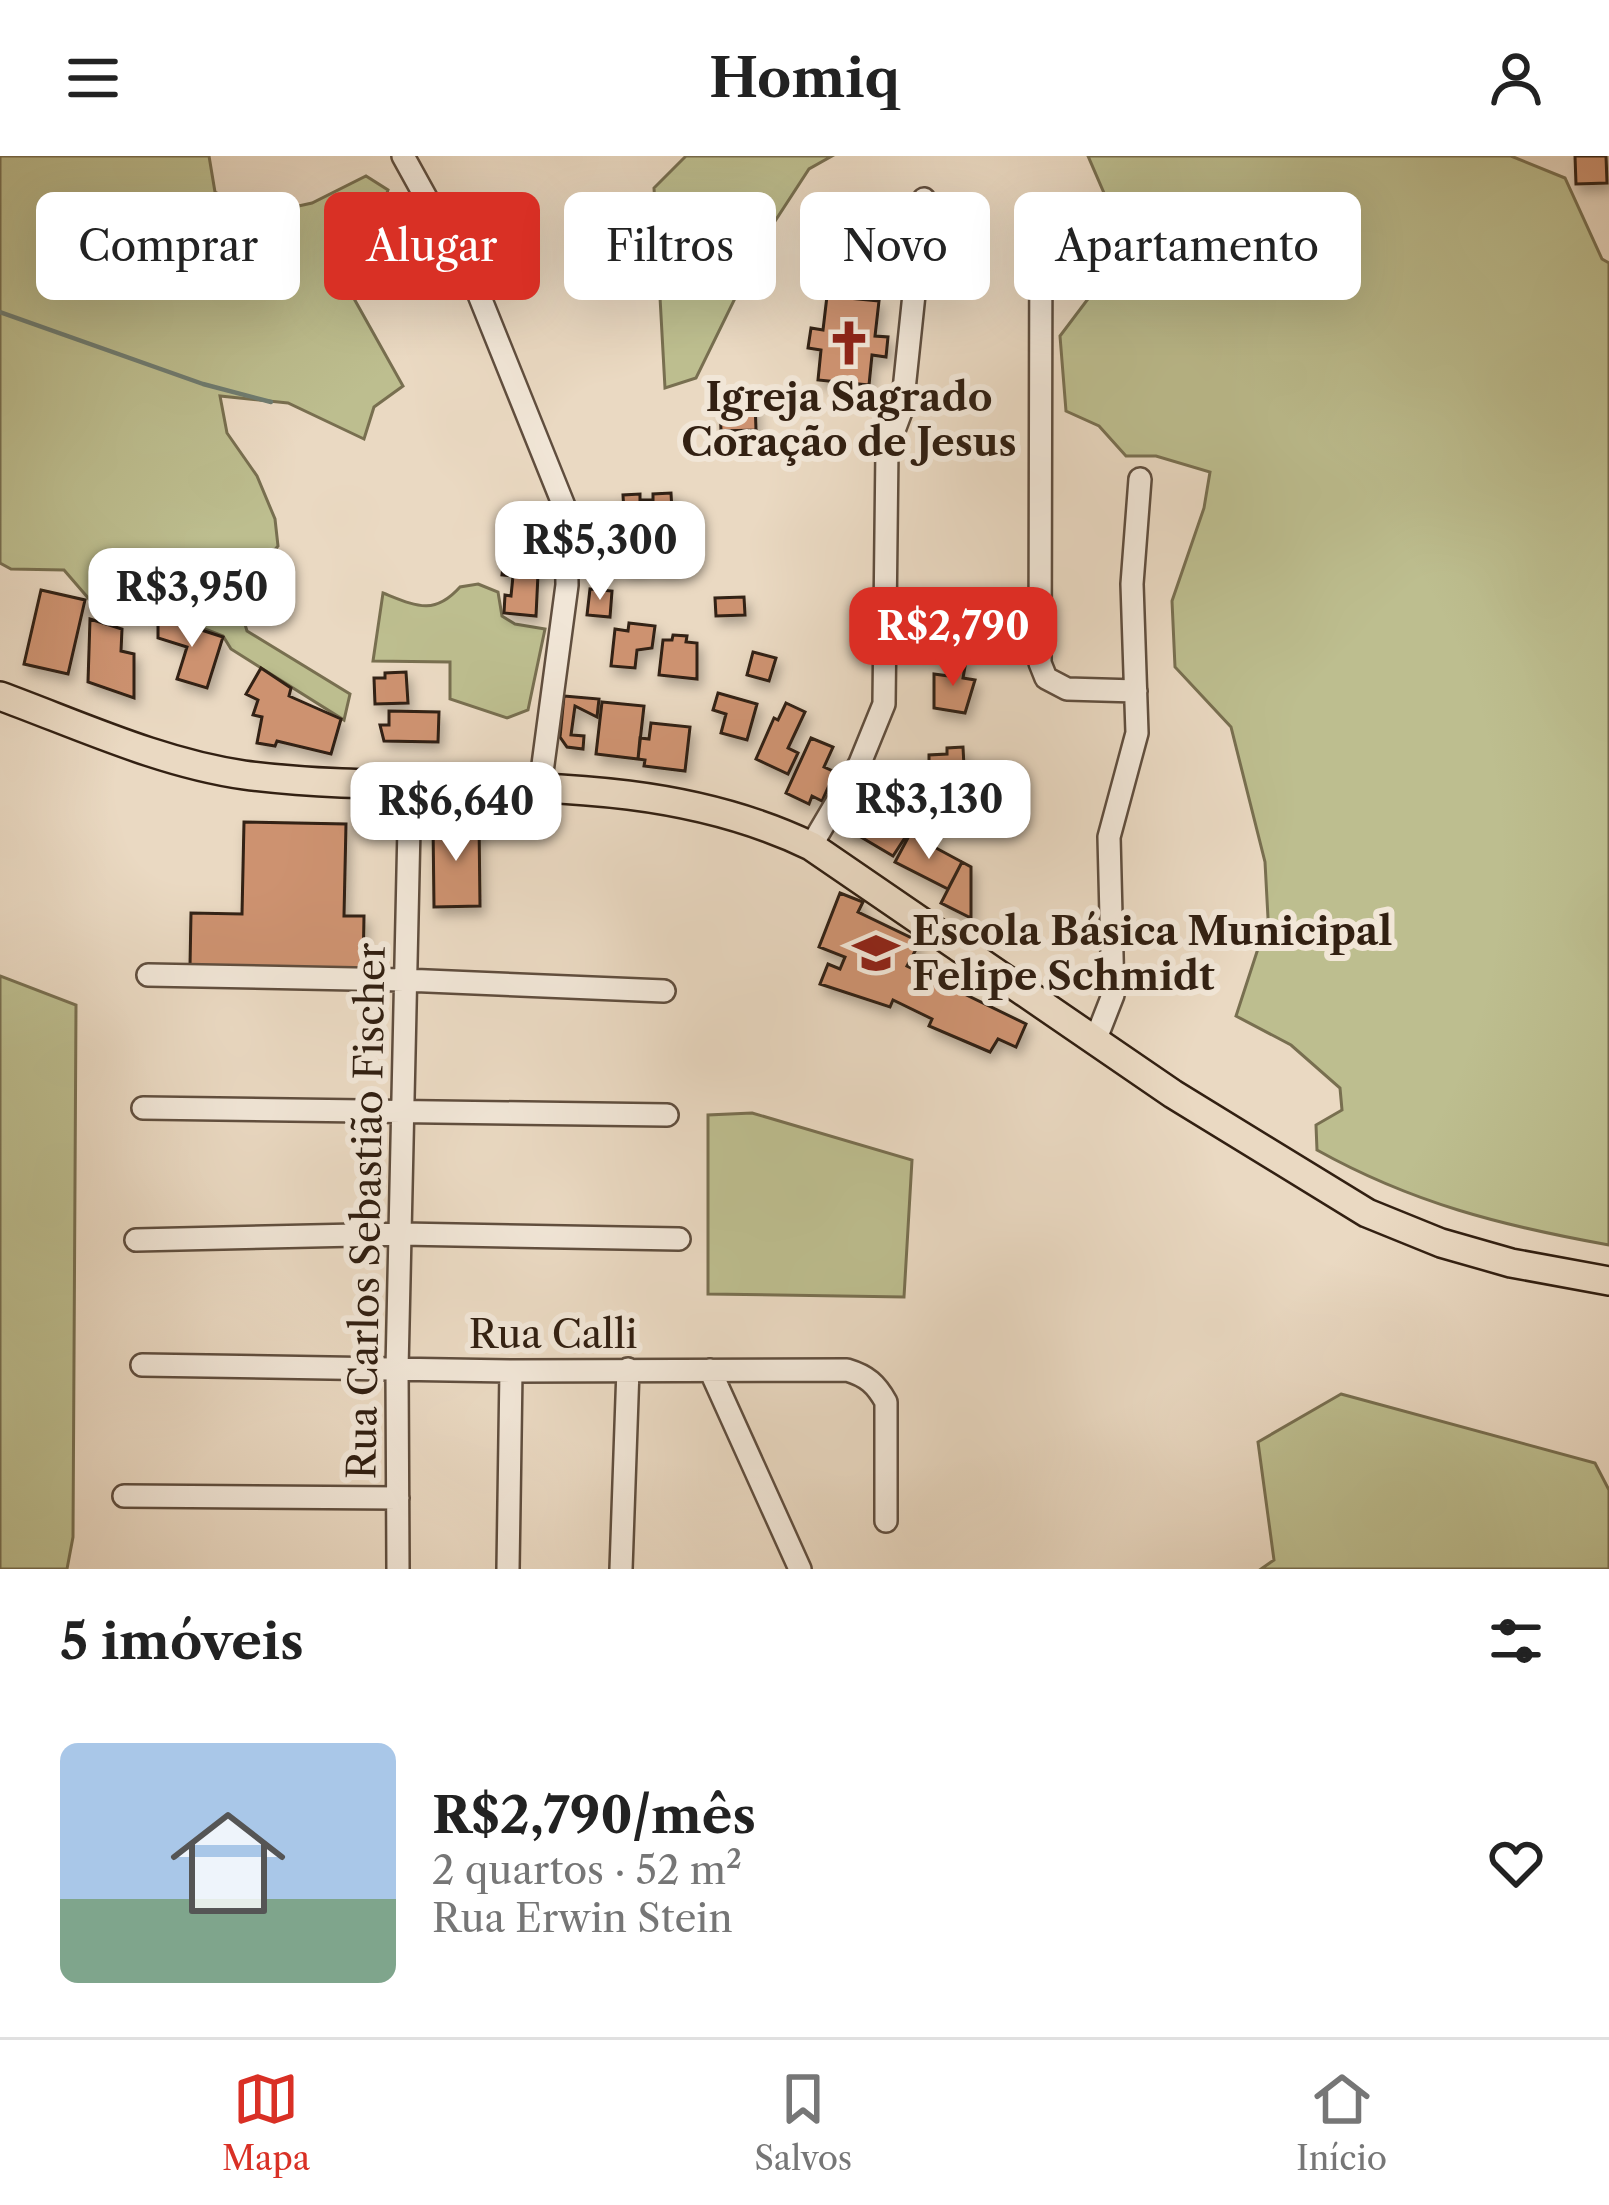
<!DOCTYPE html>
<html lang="pt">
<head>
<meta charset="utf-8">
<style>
	:root { --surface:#fff; --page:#f6f6f6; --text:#222; --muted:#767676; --line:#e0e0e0; --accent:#d93025 }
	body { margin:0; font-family:"Libre Caslon Text",serif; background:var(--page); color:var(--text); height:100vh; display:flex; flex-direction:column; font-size:45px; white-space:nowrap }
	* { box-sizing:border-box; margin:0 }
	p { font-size:39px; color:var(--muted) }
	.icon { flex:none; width:66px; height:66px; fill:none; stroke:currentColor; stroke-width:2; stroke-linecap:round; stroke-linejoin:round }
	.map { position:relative; height:1413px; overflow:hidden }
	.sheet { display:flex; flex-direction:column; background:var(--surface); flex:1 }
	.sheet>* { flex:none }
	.hud { position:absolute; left:36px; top:36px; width:1539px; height:108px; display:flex; gap:24px }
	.price { position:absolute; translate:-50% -102px; padding:0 27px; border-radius:24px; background:#fff; color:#222; font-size:39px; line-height:78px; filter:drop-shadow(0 3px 6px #0008) }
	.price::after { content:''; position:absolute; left:50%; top:72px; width:36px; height:27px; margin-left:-18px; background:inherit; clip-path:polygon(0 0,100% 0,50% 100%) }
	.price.active { background:var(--accent); color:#fff }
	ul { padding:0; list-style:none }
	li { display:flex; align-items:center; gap:36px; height:300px; padding:0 60px }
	li span { display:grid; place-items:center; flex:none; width:336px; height:240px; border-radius:18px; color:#555 }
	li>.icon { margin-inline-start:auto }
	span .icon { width:144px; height:144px; fill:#fffc; stroke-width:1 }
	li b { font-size:51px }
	h2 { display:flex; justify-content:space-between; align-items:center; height:144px; padding:0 60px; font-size:51px }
	.tag { padding:0 42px; border-radius:18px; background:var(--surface); box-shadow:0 12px 48px #0002; font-size:42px; line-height:108px }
	.tag.active { background:var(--accent); color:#fff }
	header { display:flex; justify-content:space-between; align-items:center; height:156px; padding:0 60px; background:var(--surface); font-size:54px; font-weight:800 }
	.tab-bar { display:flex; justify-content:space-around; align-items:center; height:168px; border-top:3px solid var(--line); background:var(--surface); font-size:33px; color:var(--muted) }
	.tab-bar a { display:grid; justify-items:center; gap:6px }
	.tab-bar .active { color:var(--accent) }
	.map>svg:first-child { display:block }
</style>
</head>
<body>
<header><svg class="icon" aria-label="menu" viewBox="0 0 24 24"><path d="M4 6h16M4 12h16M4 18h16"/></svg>Homiq<svg class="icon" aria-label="person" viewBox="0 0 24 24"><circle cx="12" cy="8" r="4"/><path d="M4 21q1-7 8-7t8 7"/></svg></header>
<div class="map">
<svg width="1609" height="1413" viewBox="0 0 1609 1413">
	<defs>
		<filter id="shadow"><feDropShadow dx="4" dy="7" stdDeviation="6" flood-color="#0004"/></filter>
	</defs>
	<rect width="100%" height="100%" fill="#ead9c2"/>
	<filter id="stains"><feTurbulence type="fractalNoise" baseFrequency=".00167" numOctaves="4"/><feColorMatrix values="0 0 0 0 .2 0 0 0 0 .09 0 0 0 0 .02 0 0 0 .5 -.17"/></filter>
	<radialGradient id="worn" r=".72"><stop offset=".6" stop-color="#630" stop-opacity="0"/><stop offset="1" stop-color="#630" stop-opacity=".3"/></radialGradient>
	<path fill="#bdbe8f" stroke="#786f50" stroke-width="3" d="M 0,0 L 209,0 L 215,36 L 258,59 L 312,47 L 366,20 L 388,34 L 352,139 L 403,230 L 374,251 L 364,283 L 288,247 L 220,240 L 227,277 L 257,320 L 275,363 L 278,390 L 236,439 L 247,475 L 350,538 L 344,564 L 231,493 L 223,480 L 146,450 L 102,458 L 64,414 L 11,413 L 0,407 Z
		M 686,0 L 832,0 L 809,13 L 766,79 L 696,222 L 665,232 L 654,32 Z
		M 1088,0 L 1511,0 L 1565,22 L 1602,103 L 1609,107 L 1609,1089 C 1503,1070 1412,1047 1317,994 L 1316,969 L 1342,954 L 1340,932 L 1291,889 L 1236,860 L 1268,762 L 1265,706 L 1231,571 L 1175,511 L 1172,445 L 1204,352 L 1210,316 L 1156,300 L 1126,300 L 1099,270 L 1066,255 L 1060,180 L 1097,131 L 1107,44 Z
		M 478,428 L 498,436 L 502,460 L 515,468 L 545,473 L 528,554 L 507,562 L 450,543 L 450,506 L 373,505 L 383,437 C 416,450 434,460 460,431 Z
		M 0,820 L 76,849 L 73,1381 L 67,1413 L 0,1413 Z
		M 752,957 L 912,1004 L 904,1141 L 708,1138 L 708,959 Z
		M 1341,1238 L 1595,1307 L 1609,1334 L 1609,1413 L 1261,1413 L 1274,1404 L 1258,1286 Z"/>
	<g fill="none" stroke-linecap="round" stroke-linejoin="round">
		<path stroke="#6f7c71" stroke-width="4.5" d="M 0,156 L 203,228 L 271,246"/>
	</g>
	<path fill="#cd9270" stroke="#322012" stroke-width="3" filter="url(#shadow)" d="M 1575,0 L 1606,0 L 1607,27 L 1576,28 Z
		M 823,45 L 913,45 L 912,97 L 854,97 L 854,112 L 836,112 L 836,86 L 823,87 Z
		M 827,140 L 879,145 L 875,180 L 888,181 L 886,201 L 872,199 L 869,229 L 818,224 L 821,194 L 808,192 L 811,172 L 823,174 Z
		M 755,245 L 756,274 L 721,275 L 720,246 Z
		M 671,337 L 675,409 L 658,410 L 658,404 L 644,405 L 644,411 L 627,412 L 623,339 L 640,338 L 640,344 L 653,344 L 653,338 Z
		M 554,362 L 555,377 L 538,378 L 537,363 Z
		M 505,394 L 539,397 L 536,460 L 504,457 L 505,439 L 511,440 L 513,420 L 502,419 Z
		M 590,433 L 612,435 L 610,461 L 587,459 Z
		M 41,434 L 85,444 L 68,518 L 24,508 Z
		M 744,441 L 745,459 L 716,460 L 715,442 Z
		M 158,460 L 223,481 L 207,532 L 177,523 L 187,491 L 158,482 Z
		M 934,462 L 966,465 L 965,479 L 956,479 L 955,489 L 926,492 L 928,472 L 933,473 Z
		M 90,463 L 122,473 L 121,495 L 134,498 L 134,542 L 88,526 Z
		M 629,467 L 655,470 L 652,492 L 637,494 L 635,512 L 611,510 L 615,473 L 628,475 Z
		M 673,479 L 687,480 L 686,486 L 697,487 L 697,523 L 659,519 L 663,484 L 672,484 Z
		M 753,496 L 776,502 L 769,525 L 747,519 Z
		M 952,503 L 966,505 L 963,522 L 975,524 L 965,557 L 934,552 L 934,518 L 949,520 Z
		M 261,512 L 291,532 L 289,540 L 341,563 L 331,598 L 277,585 L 275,590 L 257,587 L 262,561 L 253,559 L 258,544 L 246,538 Z
		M 406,516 L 408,547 L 375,548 L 374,522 L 385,522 L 385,517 Z
		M 718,537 L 757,548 L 747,584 L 721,577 L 726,558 L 713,554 Z
		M 564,540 L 599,543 L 597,561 L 575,550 L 571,579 L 584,580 L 583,593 L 567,591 L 560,581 Z
		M 602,546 L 644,550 L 638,603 L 596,598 Z
		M 786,547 L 805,556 L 788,592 L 798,597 L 788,618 L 756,603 L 774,562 L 778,564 Z
		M 389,555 L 439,556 L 438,586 L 384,585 L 380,569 L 389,569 Z
		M 651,567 L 690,571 L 685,615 L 644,610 L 645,604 L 638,603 L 640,582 L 649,583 Z
		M 811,582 L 833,591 L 824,611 L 835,616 L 822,645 L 812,640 L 809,648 L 786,637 Z
		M 963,591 L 966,651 L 950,651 L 950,645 L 925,646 L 923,606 L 929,606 L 929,599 L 947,598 L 947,592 Z
		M 863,650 L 908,677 L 893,700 L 849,674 Z
		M 244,666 L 346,668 L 344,760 L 364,760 L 363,814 L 190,810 L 191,757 L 242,758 Z
		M 479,666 L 480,750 L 434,751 L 433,667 Z
		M 910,678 L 962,706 L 948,733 L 895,706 Z
		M 962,706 L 971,711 L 971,762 L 941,747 Z
		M 840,737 L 863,746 L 858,756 L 920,786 L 907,810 L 1026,868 L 1016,891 L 998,883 L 990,896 L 929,870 L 932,863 L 893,844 L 890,851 L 820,828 L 828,808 L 840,813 L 845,801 L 819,791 Z"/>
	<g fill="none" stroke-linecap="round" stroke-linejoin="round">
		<g stroke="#604e3e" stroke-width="26">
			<path id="minor" d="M 403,0 L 477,134 L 566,355 L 567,429 L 540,631
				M 1041,61 L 1040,507 L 1046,522 L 1067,533 L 1136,535
				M 811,690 L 860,607 L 884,548 L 887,293 L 902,253 L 924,43
				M 148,819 L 404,824 L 664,835
				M 1095,885 L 1113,839 L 1109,681 L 1137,577 L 1132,428 L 1140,323
				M 143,952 L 667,959
				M 136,1084 L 402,1078 L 679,1083
				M 142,1209 L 511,1215 L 847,1214 C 867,1220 876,1228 886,1246 L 886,1365
				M 710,1214 L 800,1413
				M 124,1340 L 398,1342
				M 398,1413 L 397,1213 L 410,626
				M 508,1413 L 511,1215
				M 621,1413 L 628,1213"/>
		</g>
		<g stroke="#322012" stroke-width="32">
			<path id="major" d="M 0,540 C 79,569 160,607 244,619 C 434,644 632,604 811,690 L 1173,938 L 1367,1057 L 1441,1087 L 1511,1107 L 1609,1125"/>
		</g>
		<use href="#minor" stroke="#f1e6d7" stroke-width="21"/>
		<use href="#major" stroke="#ead9c2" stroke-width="27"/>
	</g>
	<defs>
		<g id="church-bare" transform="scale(3.6)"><path d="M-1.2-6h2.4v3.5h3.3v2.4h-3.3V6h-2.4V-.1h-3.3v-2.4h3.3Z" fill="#8f2418" stroke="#f1e6d7" stroke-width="2.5" paint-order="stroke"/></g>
		<g id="school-bare" transform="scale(3.6)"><path d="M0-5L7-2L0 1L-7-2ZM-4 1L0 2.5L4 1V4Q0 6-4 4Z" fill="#8f2418" stroke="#f1e6d7" stroke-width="2.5" paint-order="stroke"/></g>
	</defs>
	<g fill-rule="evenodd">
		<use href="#church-bare" x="849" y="187"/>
		<use href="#school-bare" x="876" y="797"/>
	</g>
	<g text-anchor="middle" stroke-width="12" stroke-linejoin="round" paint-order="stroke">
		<g font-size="39" font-weight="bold" fill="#322012" stroke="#f1e6d7">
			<text x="849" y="255">Igreja Sagrado<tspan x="849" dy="45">Coração de Jesus</tspan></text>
			<text x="912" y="789" text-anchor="start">Escola Básica Municipal<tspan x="912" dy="45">Felipe Schmidt</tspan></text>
		</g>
		<g font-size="39" fill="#322012" stroke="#f1e6d7">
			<text transform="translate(366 1055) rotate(-89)" y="14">Rua Carlos Sebastião Fischer</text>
			<text x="553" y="1192">Rua Calli</text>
		</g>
	</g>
	<rect width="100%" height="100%" filter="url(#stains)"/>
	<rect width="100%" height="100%" fill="url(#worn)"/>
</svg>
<b class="price" style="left:600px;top:447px">R$5,300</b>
<b class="price" style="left:192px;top:494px">R$3,950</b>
<b class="price active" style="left:953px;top:533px">R$2,790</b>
<b class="price" style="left:929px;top:706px">R$3,130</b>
<b class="price" style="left:456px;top:708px">R$6,640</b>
<div class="hud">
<a class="tag">Comprar</a>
<a class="tag active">Alugar</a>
<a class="tag">Filtros</a>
<a class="tag">Novo</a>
<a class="tag">Apartamento</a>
</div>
</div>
<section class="sheet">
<h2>5 imóveis<svg class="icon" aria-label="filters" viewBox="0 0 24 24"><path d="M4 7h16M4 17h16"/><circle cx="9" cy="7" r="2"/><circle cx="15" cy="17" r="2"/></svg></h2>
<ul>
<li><span style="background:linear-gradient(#a9c7e8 65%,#7fa58c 0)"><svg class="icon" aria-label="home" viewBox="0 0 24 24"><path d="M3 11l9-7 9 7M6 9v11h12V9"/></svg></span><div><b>R$2,790/mês</b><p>2 quartos · 52 m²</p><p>Rua Erwin Stein</p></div><svg class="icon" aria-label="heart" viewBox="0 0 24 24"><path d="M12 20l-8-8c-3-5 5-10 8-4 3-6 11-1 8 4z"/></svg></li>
</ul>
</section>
<nav class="tab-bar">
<a class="active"><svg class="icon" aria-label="map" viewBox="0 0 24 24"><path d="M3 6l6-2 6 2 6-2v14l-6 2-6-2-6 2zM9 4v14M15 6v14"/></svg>Mapa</a>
<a><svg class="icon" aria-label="saved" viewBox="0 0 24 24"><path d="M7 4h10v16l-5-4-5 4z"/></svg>Salvos</a>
<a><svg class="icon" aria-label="home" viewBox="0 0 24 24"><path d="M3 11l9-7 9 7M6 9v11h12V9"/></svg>Início</a>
</nav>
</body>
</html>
